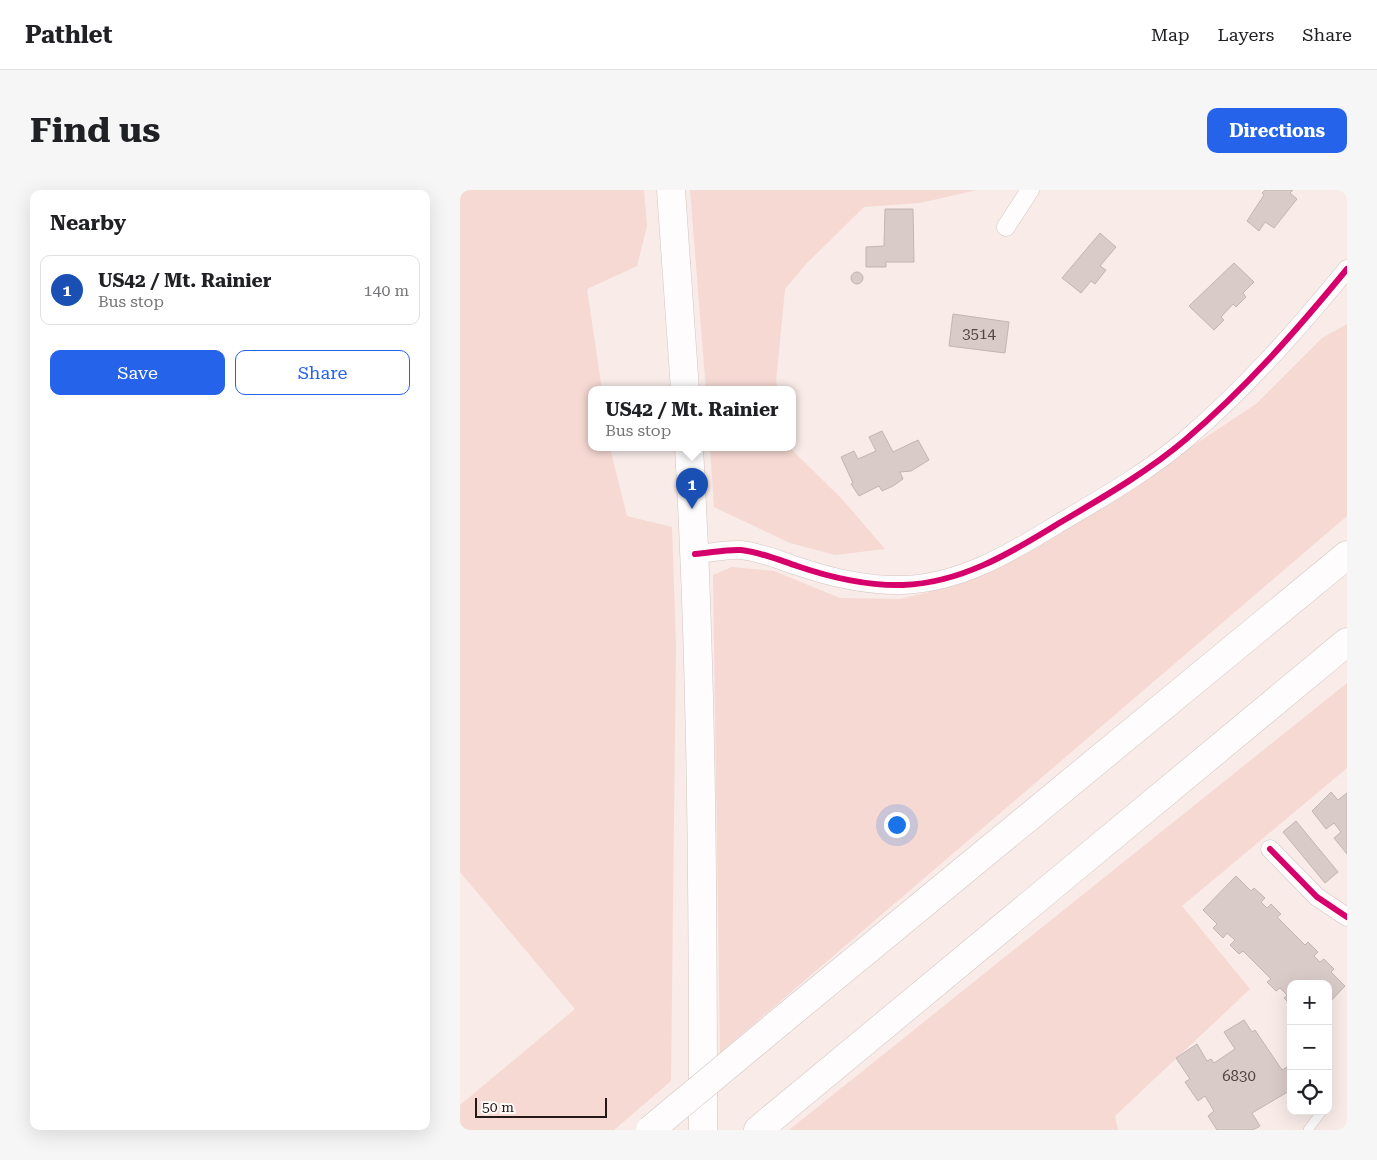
<!DOCTYPE html>
<meta charset="utf-8">
<style>
body{margin:0;font-family:"Roboto Serif",serif;background:#f6f6f6;color:#202124}
.controls{position:absolute;right:15px;bottom:15px;display:grid;overflow:hidden;border-radius:10px;box-shadow:0 5px 20px #0002}
.controls button{width:45px;height:45px;display:grid;place-items:center;padding:0;border:0;border-bottom:1px solid #e0e0e0;background:#fff;color:#202124;font:25px sans-serif}
.scale{position:absolute;left:15px;bottom:12px;width:132px;box-sizing:border-box;padding-left:5px;border:2px solid #251a18;border-top:0;font-size:14px;line-height:18px;white-space:nowrap;color:#251a18;-webkit-text-stroke:4px #fff9f7;paint-order:stroke}
.you{position:absolute;left:436px;top:634px;width:18px;height:18px;margin:-12px;border:4px solid #fff;border-radius:50%;background:#1a73e8;box-shadow:0 0 0 8px #1a73e833}
.badge{display:grid;place-items:center;width:32px;height:32px;border-radius:50%;background:#2563eb;color:#fff;font-size:16px;font-weight:700}
.pin{position:absolute;translate:-50% -41px;filter:drop-shadow(0 1px 2px #0008)}
.pin::after{content:'';position:absolute;top:26px;width:18px;height:15px;background:inherit;clip-path:polygon(0 0,100% 0,50% 100%)}
.popup{position:absolute;left:128px;top:196px;width:208px;height:65px;box-sizing:border-box;display:grid;place-content:center;border-radius:10px;background:#fff;filter:drop-shadow(0 1px 4px #0005);font-size:16px;white-space:nowrap;color:#757577}
.popup b{font-size:19px;color:#202124}
.popup::after{content:'';position:absolute;left:50%;top:100%;margin-left:-10px;border:10px solid transparent;border-top-color:#fff}
.list{margin:0;padding:0;list-style:none}
h2{display:flex;justify-content:space-between;align-items:center;height:65px;margin:0;padding:0 20px;font-size:21px}
h2 small{font-size:16px;font-weight:400;color:#757577}
.list li{display:grid;grid-template-columns:32px 1fr auto;gap:15px;align-items:center;box-sizing:border-box;height:70px;margin:0 10px 10px;padding:0 10px;border:1px solid #e0e0e0;border-radius:10px}
.list b{display:block;font-size:19px;white-space:nowrap}
.list p{margin:0;font-size:16px;white-space:nowrap;color:#757577}
.list em{font-size:16px;font-style:normal;color:#757577}
.actions{display:flex;gap:10px;padding:15px 20px}
.actions a{flex:1;padding:11px 0;border:1px solid #2563eb;border-radius:10px;text-align:center;font-size:18px;color:#2563eb}
.actions .main{background:#2563eb;color:#fff}
.icon{flex:none;width:28px;height:28px;fill:none;stroke:currentColor;stroke-width:2;stroke-linecap:round;stroke-linejoin:round}
.map{position:relative;flex:none;width:887px;height:940px;overflow:hidden;border-radius:10px}
header{display:flex;align-items:center;gap:30px;box-sizing:border-box;height:70px;padding:0 25px;background:#fff;border-bottom:1px solid #e0e0e0}
header strong{font-size:24px}
nav{display:flex;gap:28px;margin-inline-start:auto;font-size:18px}
.intro{display:flex;align-items:center;justify-content:space-between;box-sizing:border-box;height:120px;padding:0 30px}
h1{margin:0;font-size:35px}
.button{padding:12px 22px;border-radius:10px;background:#2563eb;color:#fff;font-size:18px;font-weight:700}
main{display:flex;gap:30px;padding:0 30px}
aside{flex:1;background:#fff;border-radius:10px;box-shadow:0 5px 20px #0002}
.map>svg:first-child{display:block}
.green{fill:#f6d9d3}
.building{fill:#d9cbc7;stroke:#c0b6b3}
.lines{fill:none;stroke-linecap:round;stroke-linejoin:round}
.service-casing{stroke:#d2c6c3;stroke-width:10}
.minor-casing{stroke:#d2c6c3;stroke-width:19}
.primary-casing{stroke:#d2c6c3;stroke-width:29}
.motorway-casing{stroke:#d2c6c3;stroke-width:29}
.service{stroke:#fefcfc;stroke-width:9}
.minor{stroke:#fefcfc;stroke-width:18}
.primary{stroke:#fefcfc;stroke-width:28}
.motorway{stroke:#fefcfc;stroke-width:28}
.motorway-bridge-casing{stroke:#d2c6c3;stroke-width:29;stroke-linecap:butt}
.motorway-bridge{stroke:#fefcfc;stroke-width:28}
.cycleway-casing{stroke:#fff9f7;stroke-width:9}
.cycleway{stroke:#d6006c;stroke-width:6}
.labels{text-anchor:middle;stroke-width:5;stroke-linejoin:round;paint-order:stroke}
.number-label{font-size:15px;fill:#524644}
</style>
<header>
<strong>Pathlet</strong>
<nav><a>Map</a><a>Layers</a><a>Share</a></nav>
</header>
<div class="intro"><h1>Find us</h1><a class="button">Directions</a></div>
<main>
<aside>
<h2>Nearby<small></small></h2>
<ul class="list">
<li><span class="badge" style="background:#1a4fb4">1</span><div><b>US42 / Mt. Rainier</b><p>Bus stop</p></div><em>140 m</em></li>
</ul>
<div class="actions"><a class="main">Save</a><a>Share</a></div>
</aside>
<div class="map">
<svg width="887" height="940" viewBox="0 0 887 940">
<rect width="100%" height="100%" fill="#f8ebe8"/>
<g class="green">
<polygon points="0,0 184,0 187,36 177,76 127,99 142,200 132,200 132,258 150,258 167,326 212,337 216,456 211,891 154,940 0,940 0,915 115,819 0,682"/>
<polygon points="230,0 517,0 460,13 404,17 347,73 325,99 316,192 318,200 246,200"/>
<polygon points="887,134 887,326 260,863 253,385 272,377 314,381 380,408 440,409 490,397 607,339 796,214 862,148"/>
<polygon points="250,258 330,258 382,309 425,359 375,365 330,353 254,317"/>
<polygon points="887,493 887,578 722,716 790,799 655,926 658,940 329,940"/>
</g>
<g class="building">
<polygon points="805,0 833,0 830,3 837,9 814,38 805,32 799,41 787,31 804,5 802,3"/>
<polygon points="425,19 453,19 454,72 426,72 426,77 406,77 406,57 424,56"/>
<polygon points="640,43 656,57 640,76 646,80 635,94 631,91 621,103 602,88"/>
<polygon points="774,73 794,92 783,103 786,107 776,117 773,114 761,127 764,130 754,140 729,116"/>
<circle cx="397" cy="88" r="6"/>
<polygon points="493,124 549,132 545,163 489,156"/>
<polygon points="422,241 433,262 458,250 469,270 451,281 440,282 443,289 433,296 422,301 419,296 399,306 391,294 393,293 381,267 394,261 398,269 416,261 409,247"/>
<polygon points="871,602 878,610 887,603 887,664 874,648 881,642 874,633 866,639 852,621"/>
<polygon points="836,631 878,682 865,693 823,642"/>
<polygon points="776,686 791,701 794,698 805,708 801,712 807,718 811,714 821,724 817,727 845,755 848,752 858,762 854,766 860,772 864,769 874,779 871,782 885,796 868,814 868,794 831,794 831,815 824,808 827,805 820,798 816,801 807,792 811,789 783,761 779,764 770,755 775,750 767,743 763,748 753,738 757,734 743,720"/>
<polygon points="784,830 792,842 795,840 822,880 827,877 831,883 831,900 792,923 800,936 793,940 757,940 748,926 754,921 745,906 738,911 725,892 730,889 716,868 737,854 747,871 751,869 754,873 775,859 764,842"/>
</g>
<g class="lines">
<defs>
<polyline id="service" points="848,940 862,921"/>
<g id="minor">
<polyline points="546,37 570,0"/>
<path d="M235,364C250,363 267,359 281,360C300,362 319,370 337,376C372,388 406,396 443,395C500,393 549,364 596,335C640,309 686,283 725,250C785,199 837,140 887,79"/>
<polyline points="810,659 857,707 887,727"/>
</g>
<g id="primary">
<polyline points="211,0 225,200"/>
<path d="M229,258C242,485 243,713 243,940"/>
</g>
<g id="motorway">
<polyline points="321,831 887,365"/>
<polyline points="298,940 887,452"/>
</g>
</defs>
<use href="#service" class="service-casing"/>
<use href="#minor" class="minor-casing"/>
<use href="#primary" class="primary-casing"/>
<use href="#motorway" class="motorway-casing"/>
<use href="#service" class="service"/>
<use href="#minor" class="minor"/>
<use href="#primary" class="primary"/>
<use href="#motorway" class="motorway"/>
<defs>
<polyline id="motorway-bridge" points="190,940 321,831"/>
</defs>
<use href="#motorway-bridge" class="motorway-bridge-casing"/>
<use href="#motorway-bridge" class="motorway-bridge"/>
<defs>
<g id="cycleway">
<path d="M235,364C250,363 267,359 281,360C300,362 319,370 337,376C372,388 406,396 443,395C500,393 549,364 596,335C640,309 686,283 725,250C785,199 837,140 887,79"/>
<polyline points="810,659 857,707 887,727"/>
</g>
</defs>
<use href="#cycleway" class="cycleway-casing"/>
<use href="#cycleway" class="cycleway"/>
</g>
<g class="labels">
<g class="number-label">
<text x="519" y="149">3514</text>
<text x="779" y="891">6830</text>
</g>
</g>
</svg>
<div class="controls">
<button>+</button>
<button>−</button>
<button><svg class="icon" aria-label="locate" viewBox="0 0 24 24"><circle cx="12" cy="12" r="6"/><path d="M12 2v4M12 18v4M2 12h4M18 12h4"/></svg></button>
</div>
<div class="scale">50 m</div>
<div class="you"></div>
<div class="pin badge" style="left:232px;top:319px;background:#1a4fb4">1</div>
<div class="popup"><b>US42 / Mt. Rainier</b>Bus stop</div>
</div>
</main>
